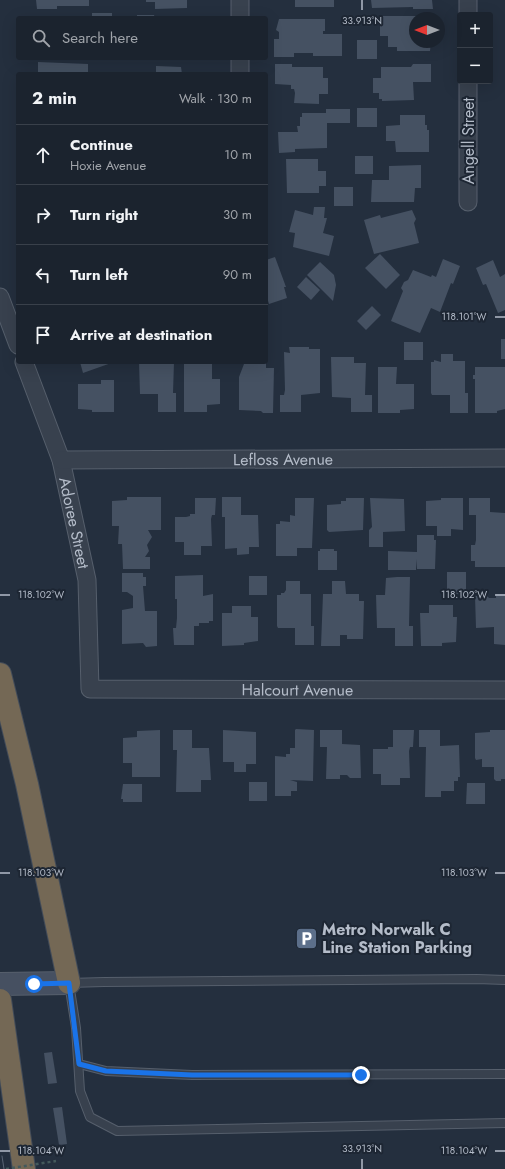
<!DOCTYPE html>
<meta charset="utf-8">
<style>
body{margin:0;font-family:Jost,sans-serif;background:#242b36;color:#f1f3f6}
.controls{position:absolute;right:12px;top:12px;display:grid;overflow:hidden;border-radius:4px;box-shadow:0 4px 16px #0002}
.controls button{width:36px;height:36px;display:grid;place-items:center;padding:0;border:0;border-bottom:1px solid #39404a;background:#1b232e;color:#f1f3f6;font:20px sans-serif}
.compass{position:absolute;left:409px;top:12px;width:36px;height:36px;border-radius:50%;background:#1b232e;box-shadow:0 4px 16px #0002;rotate:270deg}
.stop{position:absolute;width:12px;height:12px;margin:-9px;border:3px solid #1a73e8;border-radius:50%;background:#fff}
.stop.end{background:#1a73e8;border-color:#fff;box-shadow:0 1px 4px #0008}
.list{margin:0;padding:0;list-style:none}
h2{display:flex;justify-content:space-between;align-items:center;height:52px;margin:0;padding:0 16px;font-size:17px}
h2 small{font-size:13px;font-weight:400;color:#a0a4aa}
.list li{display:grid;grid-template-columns:26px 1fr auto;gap:12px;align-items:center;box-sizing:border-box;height:60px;padding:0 16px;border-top:1px solid #39404a}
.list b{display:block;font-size:15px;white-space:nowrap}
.list p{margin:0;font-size:13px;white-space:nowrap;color:#a0a4aa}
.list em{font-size:13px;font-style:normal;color:#a0a4aa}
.icon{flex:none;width:22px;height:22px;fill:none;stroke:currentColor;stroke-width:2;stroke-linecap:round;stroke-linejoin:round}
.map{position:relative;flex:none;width:505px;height:1169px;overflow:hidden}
.search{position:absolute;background:#1b232e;box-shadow:0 4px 16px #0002;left:16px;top:16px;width:252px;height:44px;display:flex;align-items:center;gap:10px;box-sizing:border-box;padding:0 14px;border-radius:4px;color:#a0a4aa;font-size:15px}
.panel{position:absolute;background:#1b232e;box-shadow:0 4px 16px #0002;left:16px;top:72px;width:252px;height:292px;border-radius:4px}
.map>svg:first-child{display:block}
.building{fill:#455162}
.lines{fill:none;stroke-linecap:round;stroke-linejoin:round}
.lane-casing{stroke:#565f6c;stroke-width:10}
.street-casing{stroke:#565f6c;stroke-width:19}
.secondary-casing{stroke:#565f6c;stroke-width:24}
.highway-casing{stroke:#434c59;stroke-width:24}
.lane{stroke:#38414e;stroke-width:8}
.street{stroke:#38414e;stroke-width:17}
.secondary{stroke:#465061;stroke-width:22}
.highway{stroke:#746855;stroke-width:22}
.tram{stroke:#5a6575;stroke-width:1}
.path-bridge{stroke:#44595c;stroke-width:2.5;stroke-dasharray:3 3;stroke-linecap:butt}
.route{stroke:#1a73e8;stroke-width:5}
.ticks{fill:none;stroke:#b4bcc9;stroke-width:1.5}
.labels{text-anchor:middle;stroke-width:4;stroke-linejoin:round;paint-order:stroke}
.street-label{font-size:16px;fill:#b4bcc9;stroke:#1d2633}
.poi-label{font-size:16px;font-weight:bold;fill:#b4bcc9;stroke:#1d2633;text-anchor:start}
.ticks-label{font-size:10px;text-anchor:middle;fill:#b4bcc9;stroke:#1d2633;stroke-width:4;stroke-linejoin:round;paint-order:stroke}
</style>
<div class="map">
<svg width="505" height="1169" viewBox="0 0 505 1169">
<rect width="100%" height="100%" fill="#242f3e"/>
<g class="building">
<polygon points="36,0 89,0 89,6 57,6 57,9 37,9"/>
<polygon points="146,0 187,0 187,8 155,9 155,2 146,2"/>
<rect x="295" y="0" width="39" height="7"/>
<polygon points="371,0 432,0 433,9 413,9 413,7 372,8"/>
<rect x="92" y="13" width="20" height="5"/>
<polygon points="137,15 154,15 155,18 137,18"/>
<polygon points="380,16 432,16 432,18 415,18 415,42 431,42 430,51 397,51 397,47 388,47 388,36 380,36"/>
<polygon points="279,19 325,19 325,31 323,31 323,34 342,34 342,56 313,56 313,53 294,53 294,57 274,57 274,39 279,39 279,32 276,30"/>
<rect x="357" y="40" width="20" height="19"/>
<polygon points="38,62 88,64 88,74 38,74"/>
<polygon points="275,64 292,64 292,67 323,67 323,78 328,78 328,94 319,94 319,104 294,103 295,93 294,89 291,89 291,85 275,84"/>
<polygon points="413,64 431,64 431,82 413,82 414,100 382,101 382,99 379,99 379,93 373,93 373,78 381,78 381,67 411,67"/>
<polygon points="156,66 181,67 182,74 145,74 145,72 156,72"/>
<rect x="357" y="108" width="20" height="19"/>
<polygon points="326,109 350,109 350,123 327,123 327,148 295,149 295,152 279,153 278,132 298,132 297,126 300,126 300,117 302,117 302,113 326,113"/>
<polygon points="400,115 425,115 425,125 427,125 427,130 429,130 429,152 396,152 395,141 386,141 386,126 400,125"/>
<rect x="355" y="156" width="18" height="18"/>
<polygon points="286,159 318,159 318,171 326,171 326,186 319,186 319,193 287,193"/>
<polygon points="421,165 421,188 415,188 414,202 371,202 372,180 389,180 389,166"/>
<rect x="334" y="187" width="19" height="19"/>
<polygon points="314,207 325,207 324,218 327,218 323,233 334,236 329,256 293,247 295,233 289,232 295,210 313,215"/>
<polygon points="412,210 416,219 414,223 419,243 374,254 364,220 380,215 381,218"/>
<polygon points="380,254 400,275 386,289 365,268"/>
<polygon points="275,257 286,287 284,287 287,298 269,304 266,294 266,260"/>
<polygon points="443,259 460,266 453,284 451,283 440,312 431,308 420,333 391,321 403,291 401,288 404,282 408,280 413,270 431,277 432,275 436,277"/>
<polygon points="493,260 500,277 505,274 505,310 498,313 486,284 483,285 476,268"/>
<polygon points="320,262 334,275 336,285 333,301 307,275"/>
<polygon points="306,277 320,290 311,300 297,287"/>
<polygon points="372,306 381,315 366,330 357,321"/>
<rect x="501" y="339" width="4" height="20"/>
<rect x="404" y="342" width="19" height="18"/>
<polygon points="289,347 309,347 309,349 320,349 320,393 301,395 301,412 280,412 280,395 284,395 285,390 284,352 290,353"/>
<polygon points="441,354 453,354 453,361 465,361 465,393 468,393 468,413 450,413 450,395 432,395 431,393 431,362 434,362 434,360 441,362"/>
<polygon points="331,357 354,357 354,363 366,363 365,395 372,395 372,412 351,412 351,398 332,397"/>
<polygon points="80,362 114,362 83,373"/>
<polygon points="139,362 174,362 173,393 176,393 176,412 158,412 158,394 140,394"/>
<polygon points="184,362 212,362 212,379 220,379 220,404 207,405 207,412 184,412"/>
<polygon points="249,363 266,363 266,368 274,368 273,413 263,413 261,411 239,410 239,377 244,364"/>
<polygon points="378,367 397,367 396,384 414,384 414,409 400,410 400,413 378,413"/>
<polygon points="475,367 505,367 505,409 497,411 497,413 475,413 475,379 473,379 473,375 475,375"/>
<polygon points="101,380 114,380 114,412 92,412 92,410 78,409 78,384 101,384"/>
<polygon points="127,497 161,497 161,530 148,530 152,537 147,545 149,551 145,557 150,557 150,569 123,569 122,544 118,544 119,526 112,526 112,501 127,500"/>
<polygon points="222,497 241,497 241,515 258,515 259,547 249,547 249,554 237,555 237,548 225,549 225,517 222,517"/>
<polygon points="195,498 216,498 215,515 212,515 211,519 212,546 201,546 201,555 184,555 184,542 175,542 175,517 186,517 190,516 190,514 195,514"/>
<polygon points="295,498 314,498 312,548 297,548 297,556 276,556 276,524 280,524 280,521 290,522 290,515 295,516"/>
<polygon points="346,498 364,498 363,530 329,532 327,530 327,505 341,504 341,501 346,501"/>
<polygon points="370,498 404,499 405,531 383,532 383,547 369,547 369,530 372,527"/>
<polygon points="441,498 463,498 463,530 451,529 451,536 437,536 437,526 426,526 426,501 441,500"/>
<polygon points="469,498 490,498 490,512 505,513 505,567 475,567 475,561 471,561 471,545 475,545 476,540 476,515 469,515"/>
<polygon points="417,535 434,535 434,540 436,540 435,569 417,569 416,559 416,570 388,570 388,551 417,552"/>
<polygon points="320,549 334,549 334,551 337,551 337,570 318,570 318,551 320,551"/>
<polygon points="447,572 466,572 466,591 464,591 464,594 449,594 449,591 447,591"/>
<polygon points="122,573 143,573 143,577 146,577 146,586 143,586 145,611 157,611 157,646 146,647 143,643 122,644 122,610 133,608 133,596 127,592 122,592"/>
<polygon points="203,575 203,596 213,594 213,621 209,621 209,623 199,623 199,626 194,626 194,645 174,645 173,628 176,628 177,618 177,599 175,599 175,576"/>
<rect x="249" y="576" width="18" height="19"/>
<polygon points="397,577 410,577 409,626 413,626 413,646 395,646 395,628 377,628 376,595 385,595 386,578"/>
<polygon points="286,581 300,581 300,594 311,594 311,626 314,626 314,645 295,645 295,628 278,628 277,626 277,595 281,595 281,593 284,593 286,590"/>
<polygon points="332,581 345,581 346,594 359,594 359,601 364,601 363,639 347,639 347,635 340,635 340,646 321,646 323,594 332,594"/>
<polygon points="496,594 505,594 505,645 494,644 494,627 476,628 475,596 487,596 489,598 496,598"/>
<polygon points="429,605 453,605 453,617 457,617 456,642 442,643 442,646 421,646 420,613 429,613"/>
<polygon points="232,606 251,606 251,617 258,617 258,641 244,643 244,645 222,646 222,613 232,613"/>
<polygon points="296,729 314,730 313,781 290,780 297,782 297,791 291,791 291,796 275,796 275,756 286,757 286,754 290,754 290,748 295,748 295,730"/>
<polygon points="160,730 160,777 132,777 132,763 123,763 123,738 137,737 137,731"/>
<polygon points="173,730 192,730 192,748 209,748 211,780 201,780 201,792 176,792 177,750 173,750"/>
<polygon points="223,730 256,732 256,764 246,764 246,772 234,772 234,762 223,762"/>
<polygon points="320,730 342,730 342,744 360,745 361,778 350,778 347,775 340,775 340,779 326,779 327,747 320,747"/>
<polygon points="393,730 414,730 413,747 410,747 409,751 410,778 400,778 400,785 381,785 381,774 373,774 373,749 388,749 388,747 393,747"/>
<polygon points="419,730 440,730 440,746 459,745 460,777 458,777 458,781 454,781 454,791 441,791 441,797 425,797 426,747 419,747"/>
<polygon points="490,730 505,730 505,779 501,779 501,781 496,781 494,779 494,767 482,767 482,759 476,760 475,758 475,733 490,732"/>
<rect x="249" y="782" width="18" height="19"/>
<polygon points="467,783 485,783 485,804 466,804"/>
<polygon points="123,784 142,784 142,802 123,802 123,799 121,799"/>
<polygon points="52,1052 57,1083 48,1084 44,1053"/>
<polygon points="62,1107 67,1144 59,1145 53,1108"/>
</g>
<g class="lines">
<defs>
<g id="lane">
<polyline points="505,980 477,979 104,982 69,983 76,1028 80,1091 90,1117 117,1131 505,1123"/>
<polyline points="79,1064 106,1071 192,1075 505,1074"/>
</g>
<g id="street">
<polyline points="468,0 468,15"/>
<polyline points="240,18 240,0"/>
<polyline points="240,74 240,58"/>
<polyline points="468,81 468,202"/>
<polyline points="0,297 18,345"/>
<path id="s1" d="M24,362L61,460L87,580L90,689L505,690"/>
<path id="s2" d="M61,460L505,458"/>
</g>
<polyline id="secondary" points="0,984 69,983"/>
<g id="highway">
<polyline points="0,674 27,784 69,983"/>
<polyline points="0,1000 24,1169"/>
</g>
</defs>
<use href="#lane" class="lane-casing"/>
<use href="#street" class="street-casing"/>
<use href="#secondary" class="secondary-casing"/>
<use href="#highway" class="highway-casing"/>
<use href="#lane" class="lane"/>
<use href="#street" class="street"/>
<use href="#secondary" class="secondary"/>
<use href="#highway" class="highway"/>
<polyline class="tram" points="2,1156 4,1169"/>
<polyline class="path-bridge" points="6,1169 56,1161"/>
</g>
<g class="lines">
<polyline class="route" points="34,984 69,983 79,1064 106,1071 192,1075 361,1075"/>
</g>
<path class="ticks" d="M362,0V10M495,317H505M0,595H10M495,595H505M0,873H10M495,873H505M0,1151H10M495,1151H505M362,1159V1169"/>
<defs>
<symbol id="parking-square" viewBox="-11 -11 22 22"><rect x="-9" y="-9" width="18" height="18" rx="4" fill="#5c6f8a" stroke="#1d2633"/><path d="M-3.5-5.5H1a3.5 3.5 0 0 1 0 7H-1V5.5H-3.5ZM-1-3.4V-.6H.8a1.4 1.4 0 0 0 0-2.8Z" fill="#fff"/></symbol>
</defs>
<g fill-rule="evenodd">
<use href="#parking-square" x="294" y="926" width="25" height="25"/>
</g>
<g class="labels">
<g class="street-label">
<text transform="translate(468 141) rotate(-90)" y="6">Angell Street</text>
<text dy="6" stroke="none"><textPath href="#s2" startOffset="222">Lefloss Avenue</textPath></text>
<text dy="6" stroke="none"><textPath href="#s1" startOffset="169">Adoree Street</textPath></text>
<text dy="6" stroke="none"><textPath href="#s1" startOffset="544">Halcourt Avenue</textPath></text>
</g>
<g class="poi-label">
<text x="322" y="935">Metro Norwalk C<tspan x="322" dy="18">Line Station Parking</tspan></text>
</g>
</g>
<g class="ticks-label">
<text x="362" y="24">33.913°N</text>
<text x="464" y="320">118.101°W</text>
<text x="41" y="598">118.102°W</text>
<text x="464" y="598">118.102°W</text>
<text x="464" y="876">118.103°W</text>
<text x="41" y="876">118.103°W</text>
<text x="362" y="1152">33.913°N</text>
<text x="464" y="1154">118.104°W</text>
<text x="41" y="1154">118.104°W</text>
</g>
</svg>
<div class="controls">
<button>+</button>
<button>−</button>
</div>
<svg class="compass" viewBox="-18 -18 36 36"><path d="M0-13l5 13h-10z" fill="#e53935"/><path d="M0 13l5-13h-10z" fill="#a0a4aa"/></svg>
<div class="stop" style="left:34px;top:984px"></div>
<div class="stop end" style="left:361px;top:1075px"></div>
<div class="search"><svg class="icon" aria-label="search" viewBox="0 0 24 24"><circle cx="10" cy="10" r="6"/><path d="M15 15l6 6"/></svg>Search here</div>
<section class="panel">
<h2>2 min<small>Walk · 130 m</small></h2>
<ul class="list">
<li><svg class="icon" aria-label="ahead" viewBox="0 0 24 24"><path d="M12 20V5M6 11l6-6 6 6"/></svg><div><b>Continue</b><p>Hoxie Avenue</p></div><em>10 m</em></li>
<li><svg class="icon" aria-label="right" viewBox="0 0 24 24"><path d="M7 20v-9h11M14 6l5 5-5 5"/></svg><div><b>Turn right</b></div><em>30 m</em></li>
<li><svg class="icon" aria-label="left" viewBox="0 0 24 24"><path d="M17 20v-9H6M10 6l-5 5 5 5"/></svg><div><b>Turn left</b></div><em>90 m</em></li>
<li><svg class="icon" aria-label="arrive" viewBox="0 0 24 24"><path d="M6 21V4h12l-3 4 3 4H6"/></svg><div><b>Arrive at destination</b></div></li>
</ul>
</section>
</div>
